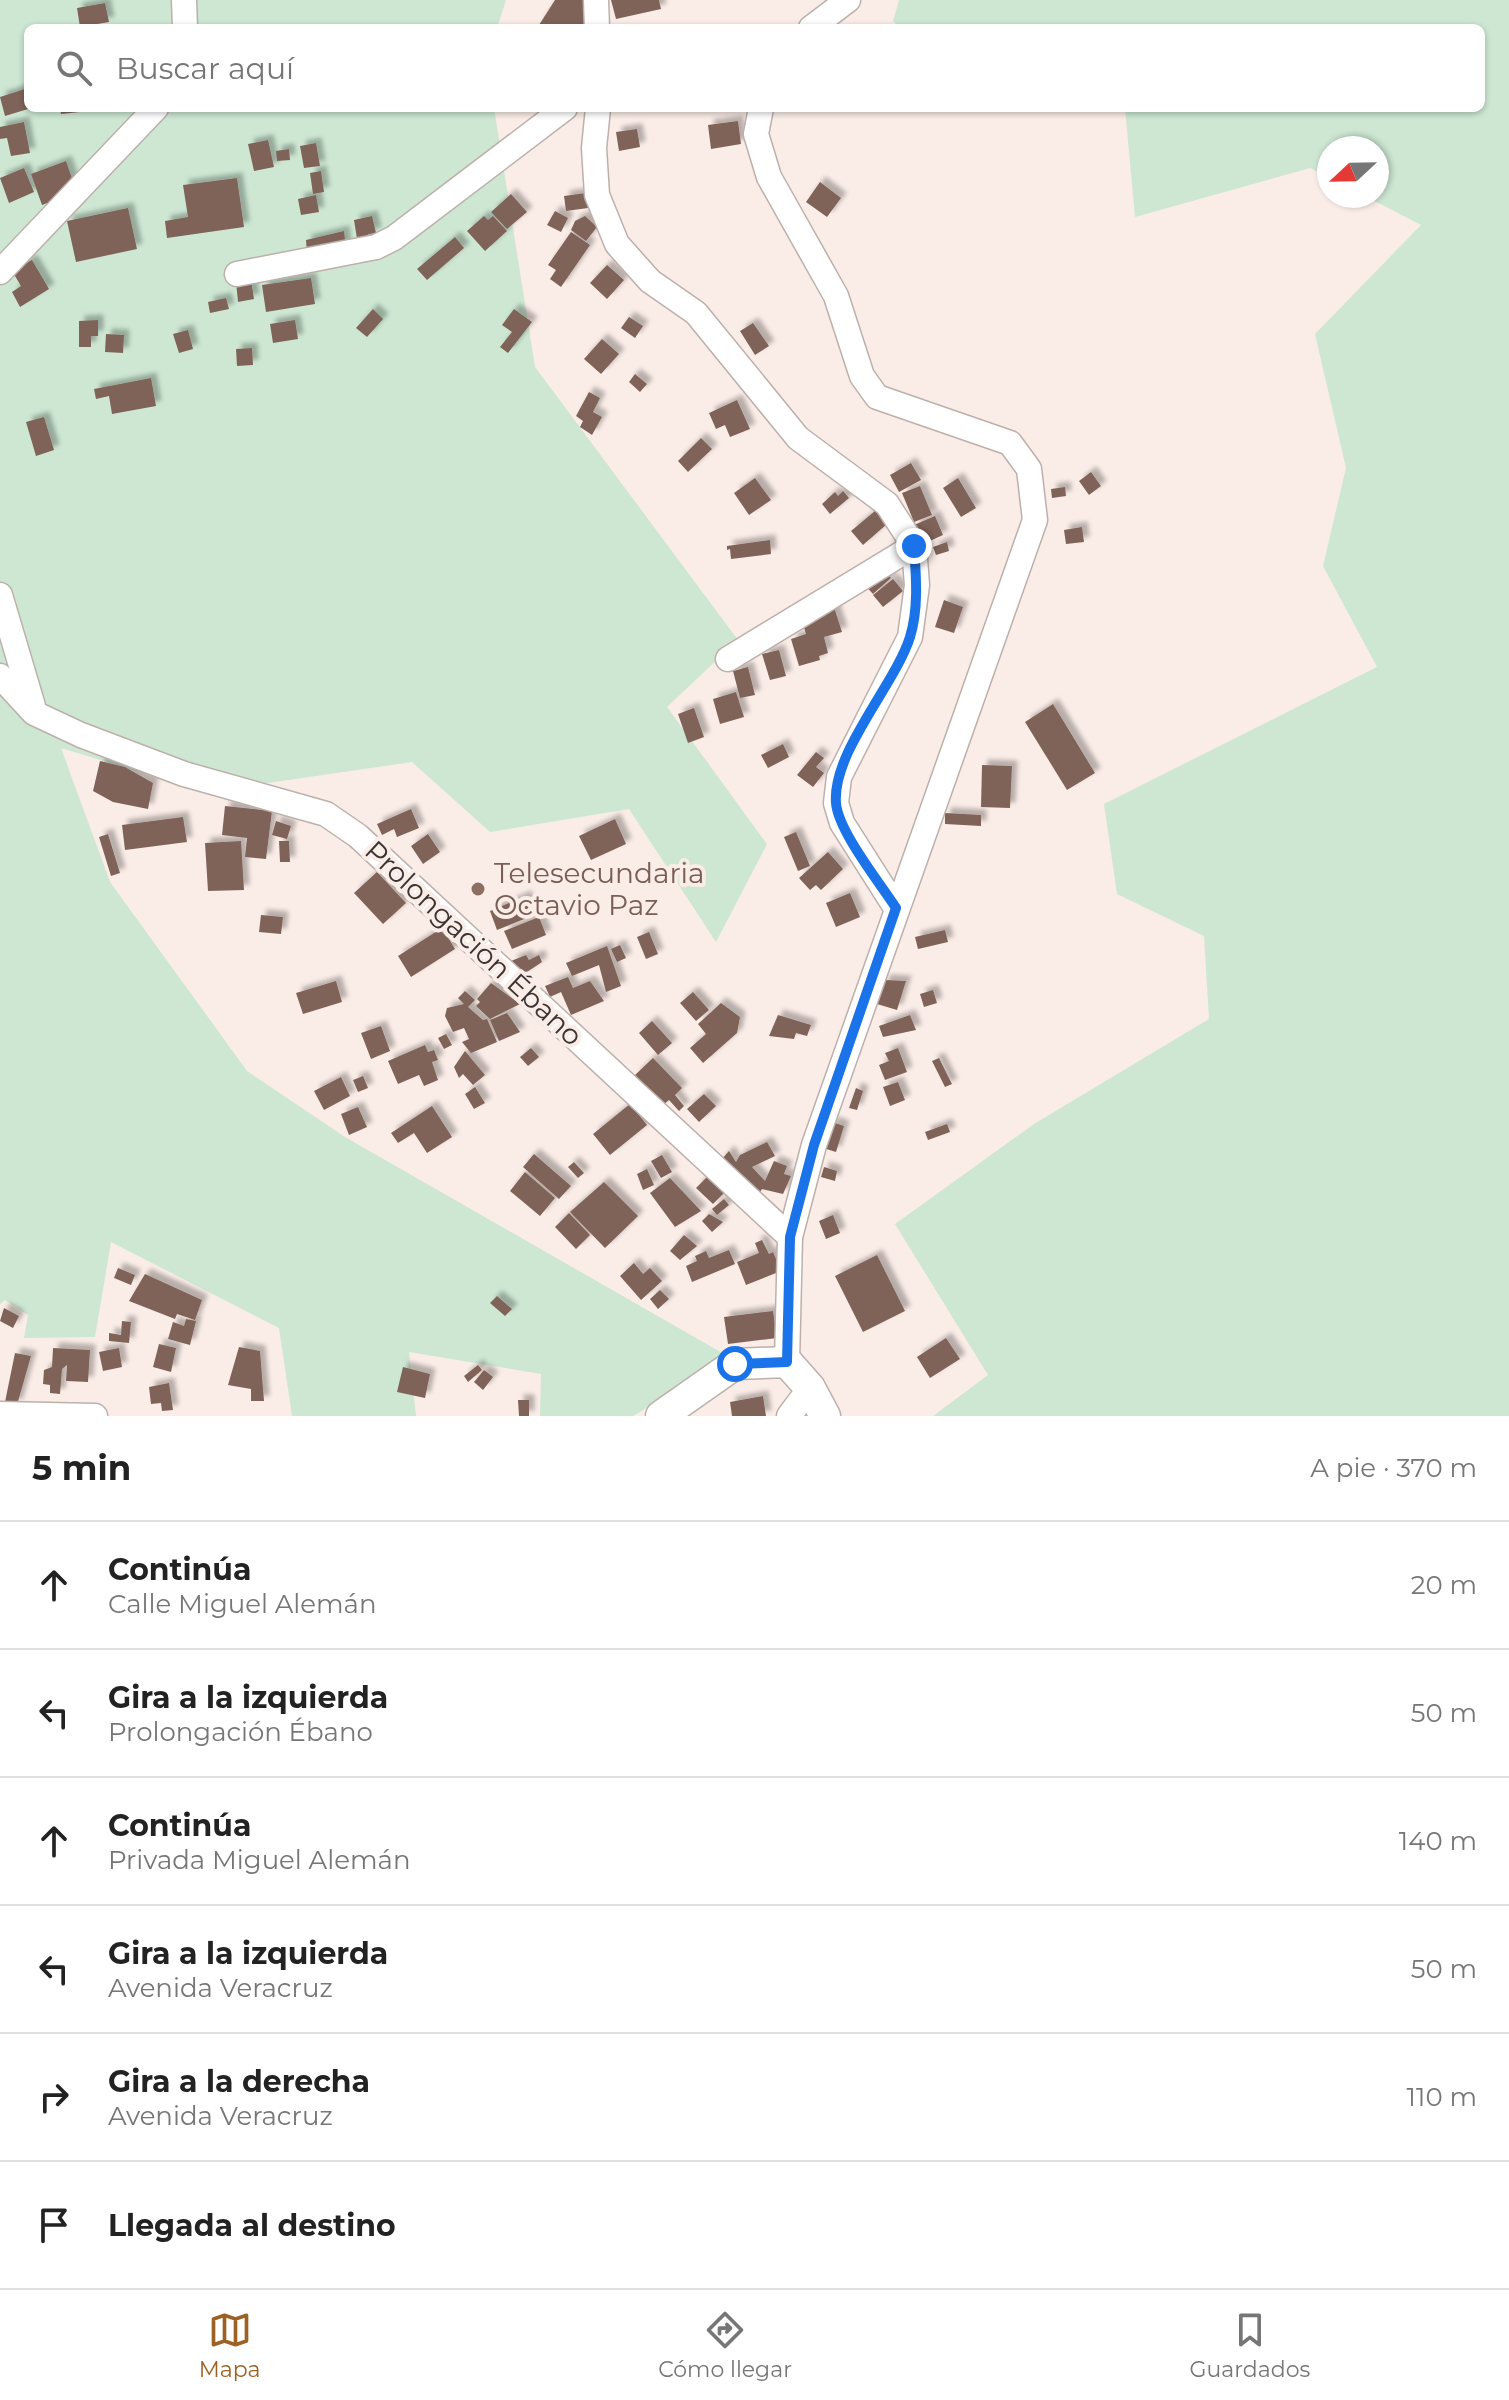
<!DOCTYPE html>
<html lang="es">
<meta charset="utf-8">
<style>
body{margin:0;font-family:Montserrat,sans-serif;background:#f6f6f6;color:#222}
.compass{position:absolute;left:1317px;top:136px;width:72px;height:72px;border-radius:50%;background:#fff;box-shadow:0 2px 6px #0004;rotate:248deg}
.stop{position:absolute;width:24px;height:24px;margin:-18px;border:6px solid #1a73e8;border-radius:50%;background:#fff}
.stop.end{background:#1a73e8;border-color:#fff;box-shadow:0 2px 8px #0008}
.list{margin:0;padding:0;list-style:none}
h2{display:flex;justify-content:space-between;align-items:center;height:104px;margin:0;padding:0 32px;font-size:34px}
h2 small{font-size:26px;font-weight:400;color:#767676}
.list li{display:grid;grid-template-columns:52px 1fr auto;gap:24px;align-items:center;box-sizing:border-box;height:128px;padding:0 32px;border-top:2px solid #e0e0e0}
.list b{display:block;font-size:30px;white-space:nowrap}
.list p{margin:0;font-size:26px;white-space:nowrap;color:#767676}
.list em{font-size:26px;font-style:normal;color:#767676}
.icon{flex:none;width:44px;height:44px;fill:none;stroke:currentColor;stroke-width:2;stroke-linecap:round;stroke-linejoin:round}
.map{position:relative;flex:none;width:1509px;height:1416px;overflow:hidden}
.search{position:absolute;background:#fff;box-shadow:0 2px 6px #0004;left:24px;right:24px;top:24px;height:88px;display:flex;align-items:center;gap:20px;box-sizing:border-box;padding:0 28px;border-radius:12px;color:#767676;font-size:30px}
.sheet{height:872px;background:#fff}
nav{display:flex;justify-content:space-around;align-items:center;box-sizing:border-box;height:112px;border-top:2px solid #e0e0e0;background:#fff;font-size:22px;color:#767676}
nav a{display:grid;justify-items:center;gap:4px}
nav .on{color:#9d6123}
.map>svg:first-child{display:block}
.green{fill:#cde7d3}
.building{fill:#7f6358;filter:url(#shadow)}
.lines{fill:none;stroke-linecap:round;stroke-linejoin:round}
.minor-casing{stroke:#bdb0ab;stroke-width:27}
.major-casing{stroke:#bdb0ab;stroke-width:33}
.minor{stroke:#fff;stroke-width:24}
.major{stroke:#fff;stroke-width:30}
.route{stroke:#1a73e8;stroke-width:10}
.education-dot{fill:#8d6e63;stroke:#faece7;stroke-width:3}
.labels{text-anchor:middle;stroke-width:8;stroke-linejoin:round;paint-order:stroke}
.education-label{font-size:28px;fill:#785e54;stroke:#faece7;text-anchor:start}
.street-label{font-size:28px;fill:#393331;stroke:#faece7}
</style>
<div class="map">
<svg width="1509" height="1416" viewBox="0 0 1509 1416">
<defs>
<filter id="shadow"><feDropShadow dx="5.5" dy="-5.5" stdDeviation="2" flood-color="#0004"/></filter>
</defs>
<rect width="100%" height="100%" fill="#faece7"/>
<g class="green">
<polygon points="0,0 506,0 497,28 28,28 28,108 494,108 535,367 738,640 667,707 767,844 716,942 629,809 490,832 412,762 205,792 61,748 110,882 247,1071 345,1137 731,1358 633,1416 540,1416 541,1374 409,1352 416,1416 292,1416 279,1328 111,1242 95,1337 24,1338 28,1315 5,1300 0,1304"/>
<polygon points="899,0 1509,0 1509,1416 933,1416 988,1375 895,1224 1034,1124 1209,1019 1204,936 1117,894 1104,804 1377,667 1323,566 1346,468 1315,334 1421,225 1365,196 1377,196 1377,148 1329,148 1329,178 1310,168 1135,217 1125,108 1481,108 1481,28 899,28 893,21"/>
</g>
<g class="building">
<polygon points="555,0 586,0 588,28 539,25"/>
<polygon points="611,0 659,0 661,9 616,19"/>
<polygon points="105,3 109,22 80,27 77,8"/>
<polygon points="28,88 28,109 5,116 0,97"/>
<polygon points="60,108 98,108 98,110 61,114"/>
<polygon points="738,121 741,144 711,149 708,125"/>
<polygon points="24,122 30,153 11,156 7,138 0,139 0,127"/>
<polygon points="637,129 640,147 619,151 616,132"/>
<polygon points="268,140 274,167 254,171 248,144"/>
<polygon points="316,143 320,166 304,168 300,146"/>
<polygon points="289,149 290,160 277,161 276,151"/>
<polygon points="66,161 75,187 57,193 59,199 42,205 31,174"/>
<polygon points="24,168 34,192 9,203 0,178"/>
<polygon points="321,171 324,192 313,194 310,173"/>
<polygon points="237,178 244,227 167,238 165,221 188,217 183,185"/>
<polygon points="820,182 841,198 827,217 806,202"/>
<polygon points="586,193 588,208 566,211 564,196"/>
<polygon points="511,194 527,212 507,229 491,212"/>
<polygon points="316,195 319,212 301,215 298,199"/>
<polygon points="128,208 137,249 76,262 67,221"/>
<polygon points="555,211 568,218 561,232 547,225"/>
<polygon points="372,216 376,233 368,234 370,243 358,245 354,220"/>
<polygon points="484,216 488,220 493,216 507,231 485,251 467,231"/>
<polygon points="585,216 597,227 586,241 571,230 575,221"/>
<polygon points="344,231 346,248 307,253 306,240"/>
<polygon points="571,232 590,245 561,287 550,279 556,270 548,265"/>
<polygon points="455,237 464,248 427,280 417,269"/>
<polygon points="32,260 49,289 20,307 12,292 21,286 12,271"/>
<polygon points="607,265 624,280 607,299 590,283"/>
<polygon points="311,278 315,304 266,312 262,285"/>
<polygon points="251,280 254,299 238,302 236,282"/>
<polygon points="226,298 229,309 210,313 208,302"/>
<polygon points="373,309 383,319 367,337 356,328"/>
<polygon points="514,309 532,322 508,353 500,347 512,332 502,325"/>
<polygon points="629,317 643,326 635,338 621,328"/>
<polygon points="98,320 98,336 91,336 91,347 79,347 79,321"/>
<polygon points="295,320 298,339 273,343 270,324"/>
<polygon points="753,323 769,346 755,355 740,331"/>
<polygon points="188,330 193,349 179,353 173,334"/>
<polygon points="106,334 124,335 123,353 105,352"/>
<polygon points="602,339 619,354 601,374 584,359"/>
<polygon points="252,348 253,365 237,366 236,349"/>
<polygon points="635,374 647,384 640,392 629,382"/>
<polygon points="151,378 156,406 112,414 109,396 96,399 94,389"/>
<polygon points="589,392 600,398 593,412 602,417 592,435 580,427 583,421 576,416"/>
<polygon points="737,400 750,429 730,437 725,425 716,429 709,413"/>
<polygon points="44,417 54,450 36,456 26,422"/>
<polygon points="701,438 712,449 688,472 678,461"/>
<polygon points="911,463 921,480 899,492 890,475"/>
<polygon points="1091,472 1101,486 1089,495 1079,481"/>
<polygon points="755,478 771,500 749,515 734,493"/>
<polygon points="958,478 976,508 961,517 943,488"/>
<polygon points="920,486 932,515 914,522 902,493"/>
<polygon points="1065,487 1066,496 1052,498 1051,489"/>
<polygon points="843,491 849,498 830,514 822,504 835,492 838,496"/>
<polygon points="875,511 887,524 863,545 851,531"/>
<polygon points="935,516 943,535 923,544 914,525"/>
<polygon points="1082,527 1084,542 1066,544 1064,530"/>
<polygon points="770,540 771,554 731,559 730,549 727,550 727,546"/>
<polygon points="947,542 949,551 936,555 933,547"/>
<polygon points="881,566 891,578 873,594 862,582"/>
<polygon points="893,579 903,591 883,607 873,595"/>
<polygon points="944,600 963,607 954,633 935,627"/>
<polygon points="833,604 842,632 824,637 828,653 819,656 820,660 799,666 791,639 806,634 800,614"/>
<polygon points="779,650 786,676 770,680 762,654"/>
<polygon points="748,667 755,695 740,698 733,671"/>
<polygon points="736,692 744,717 720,724 713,699"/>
<polygon points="1053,704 1095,773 1067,790 1025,722"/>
<polygon points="694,708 704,737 688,743 678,714"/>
<polygon points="783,744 789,757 768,768 761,755"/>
<polygon points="816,752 824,758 816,767 824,773 813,787 797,775"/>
<polygon points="100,761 125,767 153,783 148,809 113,802 93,791"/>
<polygon points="982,765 1012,766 1010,808 981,807"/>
<polygon points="225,806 272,811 266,859 245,857 247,838 222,835"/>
<polygon points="411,809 419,828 397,837 394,829 382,835 377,824"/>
<polygon points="945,813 981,815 981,826 945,824"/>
<polygon points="183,817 187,842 125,850 122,825"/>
<polygon points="615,819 626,844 591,860 579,836"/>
<polygon points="276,821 291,826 287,839 272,835"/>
<polygon points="796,832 810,866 798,871 784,837"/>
<polygon points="108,834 120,873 111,876 99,837"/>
<polygon points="428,834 440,852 423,864 411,846"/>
<polygon points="241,841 244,890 208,891 205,843"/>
<polygon points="279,841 289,841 290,862 280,862"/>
<polygon points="828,852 843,869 821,890 816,885 810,890 799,878"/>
<polygon points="377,872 406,903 383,924 354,893"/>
<polygon points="850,893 860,917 836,927 826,903"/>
<polygon points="526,896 534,915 497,930 490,911"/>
<polygon points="261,915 283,917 281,934 259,932"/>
<polygon points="539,917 546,935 512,949 504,931"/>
<polygon points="442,928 455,949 411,977 398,956"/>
<polygon points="945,930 948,942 918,949 915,937"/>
<polygon points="649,932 658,954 646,959 637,937"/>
<polygon points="620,945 626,958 617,962 611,949"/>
<polygon points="607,946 621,986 606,992 599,965 572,976 566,963"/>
<polygon points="526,955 529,960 539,955 542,962 524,974 511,961"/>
<polygon points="568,977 573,988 590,981 604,1001 571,1015 561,992 550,997 545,986"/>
<polygon points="885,980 906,981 897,1010 877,1004"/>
<polygon points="336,981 342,1002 303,1014 296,993"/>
<polygon points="491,983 520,1004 490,1019 476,1006 480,1002 477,999"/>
<polygon points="933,990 937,1003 924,1007 920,994"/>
<polygon points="465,991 475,1000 468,1007 483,1020 487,1019 497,1042 471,1053 462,1042 469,1039 464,1028 453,1032 445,1016 447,1008 464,1004 458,998"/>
<polygon points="693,992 709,1010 696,1021 680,1003"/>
<polygon points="721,1003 740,1017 737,1033 703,1063 690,1048 706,1034 698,1024"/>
<polygon points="507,1013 520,1032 499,1041 490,1020"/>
<polygon points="778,1015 811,1025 807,1036 796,1033 794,1039 769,1036"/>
<polygon points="910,1015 916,1030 883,1037 879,1026"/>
<polygon points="652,1021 672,1043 658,1055 639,1033"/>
<polygon points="381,1026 390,1051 371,1059 361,1033"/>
<polygon points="446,1034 452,1045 444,1049 438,1038"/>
<polygon points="425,1045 428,1052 434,1050 438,1060 432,1062 438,1080 424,1086 419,1075 398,1084 388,1061"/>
<polygon points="531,1048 539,1057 528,1066 520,1057"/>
<polygon points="898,1048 907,1072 885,1080 879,1065 889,1061 885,1053"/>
<polygon points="465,1051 485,1075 473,1085 463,1074 459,1078 454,1067"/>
<polygon points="653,1058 682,1088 675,1095 684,1106 679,1111 669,1100 662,1106 635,1075"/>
<polygon points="939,1058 952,1084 945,1087 932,1061"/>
<polygon points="363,1076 368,1088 358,1092 353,1080"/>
<polygon points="341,1077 350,1096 324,1110 314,1091"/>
<polygon points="898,1082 905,1100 890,1106 883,1087"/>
<polygon points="475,1087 485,1103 474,1109 465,1094"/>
<polygon points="856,1088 863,1091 857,1110 849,1108"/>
<polygon points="704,1094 716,1106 699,1122 687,1109"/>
<polygon points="630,1104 647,1125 610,1155 593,1134"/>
<polygon points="432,1106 452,1137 427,1153 414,1133 398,1143 391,1133"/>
<polygon points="358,1107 367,1127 349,1135 341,1114"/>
<polygon points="832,1122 844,1126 836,1152 823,1148"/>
<polygon points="947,1124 950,1132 928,1140 925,1132"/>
<polygon points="767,1142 775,1156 752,1167 765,1181 774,1161 787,1166 784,1174 791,1176 783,1194 762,1189 758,1195 720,1161 729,1151 736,1162 740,1155"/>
<polygon points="534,1154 571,1186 559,1199 523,1167"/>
<polygon points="662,1155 672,1172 661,1178 651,1161"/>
<polygon points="574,1162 584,1173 578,1178 568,1167"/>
<polygon points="824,1167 837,1171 835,1181 821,1177"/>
<polygon points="647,1169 654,1185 643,1190 637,1174"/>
<polygon points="525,1172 555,1198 540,1216 510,1191"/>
<polygon points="707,1177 724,1193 713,1204 696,1188"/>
<polygon points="670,1178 701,1211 675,1227 650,1193"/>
<polygon points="604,1182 638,1216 605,1248 570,1212"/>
<polygon points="724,1199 729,1205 717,1215 712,1209"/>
<polygon points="569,1213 590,1235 576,1249 555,1227"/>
<polygon points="709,1214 723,1222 712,1232 702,1221"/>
<polygon points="833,1215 840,1233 826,1239 819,1221"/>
<polygon points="684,1235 697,1246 680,1260 670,1251"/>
<polygon points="762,1240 769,1254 773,1252 781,1271 746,1285 737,1262 759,1253 755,1243"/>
<polygon points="729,1250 735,1264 692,1282 686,1266 697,1261 695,1256 706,1251 709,1258"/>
<polygon points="877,1255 905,1311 863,1332 835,1276"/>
<polygon points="634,1263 643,1274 650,1268 662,1281 641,1300 620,1276"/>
<polygon points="118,1268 135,1275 131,1285 114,1278"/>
<polygon points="145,1274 202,1300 195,1320 177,1314 175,1319 129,1301"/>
<polygon points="660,1290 669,1299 658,1309 650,1299"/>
<polygon points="497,1296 512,1309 505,1316 490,1303"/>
<polygon points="4,1308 19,1316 13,1328 0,1321"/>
<polygon points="773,1311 777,1338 728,1344 724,1317"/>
<polygon points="186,1319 196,1321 190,1345 168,1339 173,1322 184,1326"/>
<polygon points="122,1321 131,1322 129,1343 109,1341 109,1333 121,1335"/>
<polygon points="946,1338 960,1359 930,1378 917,1357"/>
<polygon points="159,1344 176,1348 171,1372 153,1367"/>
<polygon points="239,1347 260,1351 264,1401 251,1401 251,1389 228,1385"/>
<polygon points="53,1348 90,1350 88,1382 66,1381 67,1365 62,1369 60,1394 50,1393 50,1385 43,1384 44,1370 52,1367"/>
<polygon points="119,1348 122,1367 103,1371 99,1352"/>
<polygon points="15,1353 31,1356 17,1405 5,1402"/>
<polygon points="478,1365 482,1370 468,1382 464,1376"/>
<polygon points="403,1367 430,1374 425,1398 397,1392"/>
<polygon points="484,1370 493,1377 483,1390 474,1382"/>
<polygon points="169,1383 173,1410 162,1411 161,1403 151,1404 149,1387"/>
<polygon points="763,1396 766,1416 732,1416 730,1402"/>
<polygon points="518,1400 529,1400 529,1416 519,1416"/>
</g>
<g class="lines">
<defs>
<g id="minor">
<polyline points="184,0 185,28"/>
<polyline points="596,0 597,28"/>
<polyline points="811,28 848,0"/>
<polyline points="598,108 594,148 597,195 617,244 650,281 696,313 798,438 887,504 914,546 917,585 910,637 839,777 836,803 842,823 896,908"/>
<polyline points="761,108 756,134 769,177 836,296 862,376 877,397 1010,443 1029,469 1035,520 814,1145 790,1237 787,1362"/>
<polyline points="0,272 156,108"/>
<polyline points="237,274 376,247 394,238 565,108"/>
<polyline points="0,595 33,706"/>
<polyline points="728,659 914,546"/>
<polyline points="0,676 34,713 81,735 184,774 326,814 358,836 790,1237"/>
<polyline points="0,1414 95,1416"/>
<polyline points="789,1416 810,1388"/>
</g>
<polyline id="major" points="661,1416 735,1364 787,1362 810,1388 825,1416"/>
</defs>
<use href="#minor" class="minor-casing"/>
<use href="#major" class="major-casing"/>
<use href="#minor" class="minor"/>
<use href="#major" class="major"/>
</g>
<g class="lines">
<path class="route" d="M735,1364L787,1362L790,1237L814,1145L896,908C880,883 838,831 836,803C832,752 895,685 910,637C919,608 916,575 914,546"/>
</g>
<circle class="education-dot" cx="478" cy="889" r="8"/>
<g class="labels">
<g class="education-label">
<text x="494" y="883">Telesecundaria<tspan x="494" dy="32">Octavio Paz</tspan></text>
</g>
<g class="street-label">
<text transform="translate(474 943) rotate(43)" y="10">Prolongación Ébano</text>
</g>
</g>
</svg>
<svg class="compass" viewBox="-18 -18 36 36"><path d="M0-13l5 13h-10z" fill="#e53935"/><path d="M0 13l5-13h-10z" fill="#767676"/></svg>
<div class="stop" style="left:735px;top:1364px"></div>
<div class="stop end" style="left:914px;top:546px"></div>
<div class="search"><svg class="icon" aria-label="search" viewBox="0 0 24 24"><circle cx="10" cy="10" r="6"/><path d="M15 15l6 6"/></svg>Buscar aquí</div>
</div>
<section class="sheet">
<h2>5 min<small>A pie · 370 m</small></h2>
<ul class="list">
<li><svg class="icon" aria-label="ahead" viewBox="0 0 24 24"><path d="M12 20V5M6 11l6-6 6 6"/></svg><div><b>Continúa</b><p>Calle Miguel Alemán</p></div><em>20 m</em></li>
<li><svg class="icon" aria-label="left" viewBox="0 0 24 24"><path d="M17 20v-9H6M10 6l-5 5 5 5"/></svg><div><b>Gira a la izquierda</b><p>Prolongación Ébano</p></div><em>50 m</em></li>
<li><svg class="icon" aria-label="ahead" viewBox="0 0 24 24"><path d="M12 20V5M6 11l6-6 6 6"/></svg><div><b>Continúa</b><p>Privada Miguel Alemán</p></div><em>140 m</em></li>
<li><svg class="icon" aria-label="left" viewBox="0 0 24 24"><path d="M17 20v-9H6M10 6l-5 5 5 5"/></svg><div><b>Gira a la izquierda</b><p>Avenida Veracruz</p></div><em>50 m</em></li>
<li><svg class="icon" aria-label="right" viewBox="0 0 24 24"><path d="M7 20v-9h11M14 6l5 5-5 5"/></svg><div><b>Gira a la derecha</b><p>Avenida Veracruz</p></div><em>110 m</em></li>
<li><svg class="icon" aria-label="arrive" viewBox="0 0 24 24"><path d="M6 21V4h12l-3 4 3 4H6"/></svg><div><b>Llegada al destino</b></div></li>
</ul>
</section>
<nav>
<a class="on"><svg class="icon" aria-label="map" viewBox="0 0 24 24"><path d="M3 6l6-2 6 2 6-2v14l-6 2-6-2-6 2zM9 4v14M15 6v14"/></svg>Mapa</a>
<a><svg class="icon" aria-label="directions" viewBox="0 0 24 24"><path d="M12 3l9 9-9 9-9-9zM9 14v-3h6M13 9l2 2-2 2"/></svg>Cómo llegar</a>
<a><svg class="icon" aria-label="saved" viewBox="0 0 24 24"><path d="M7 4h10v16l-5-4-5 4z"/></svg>Guardados</a>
</nav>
